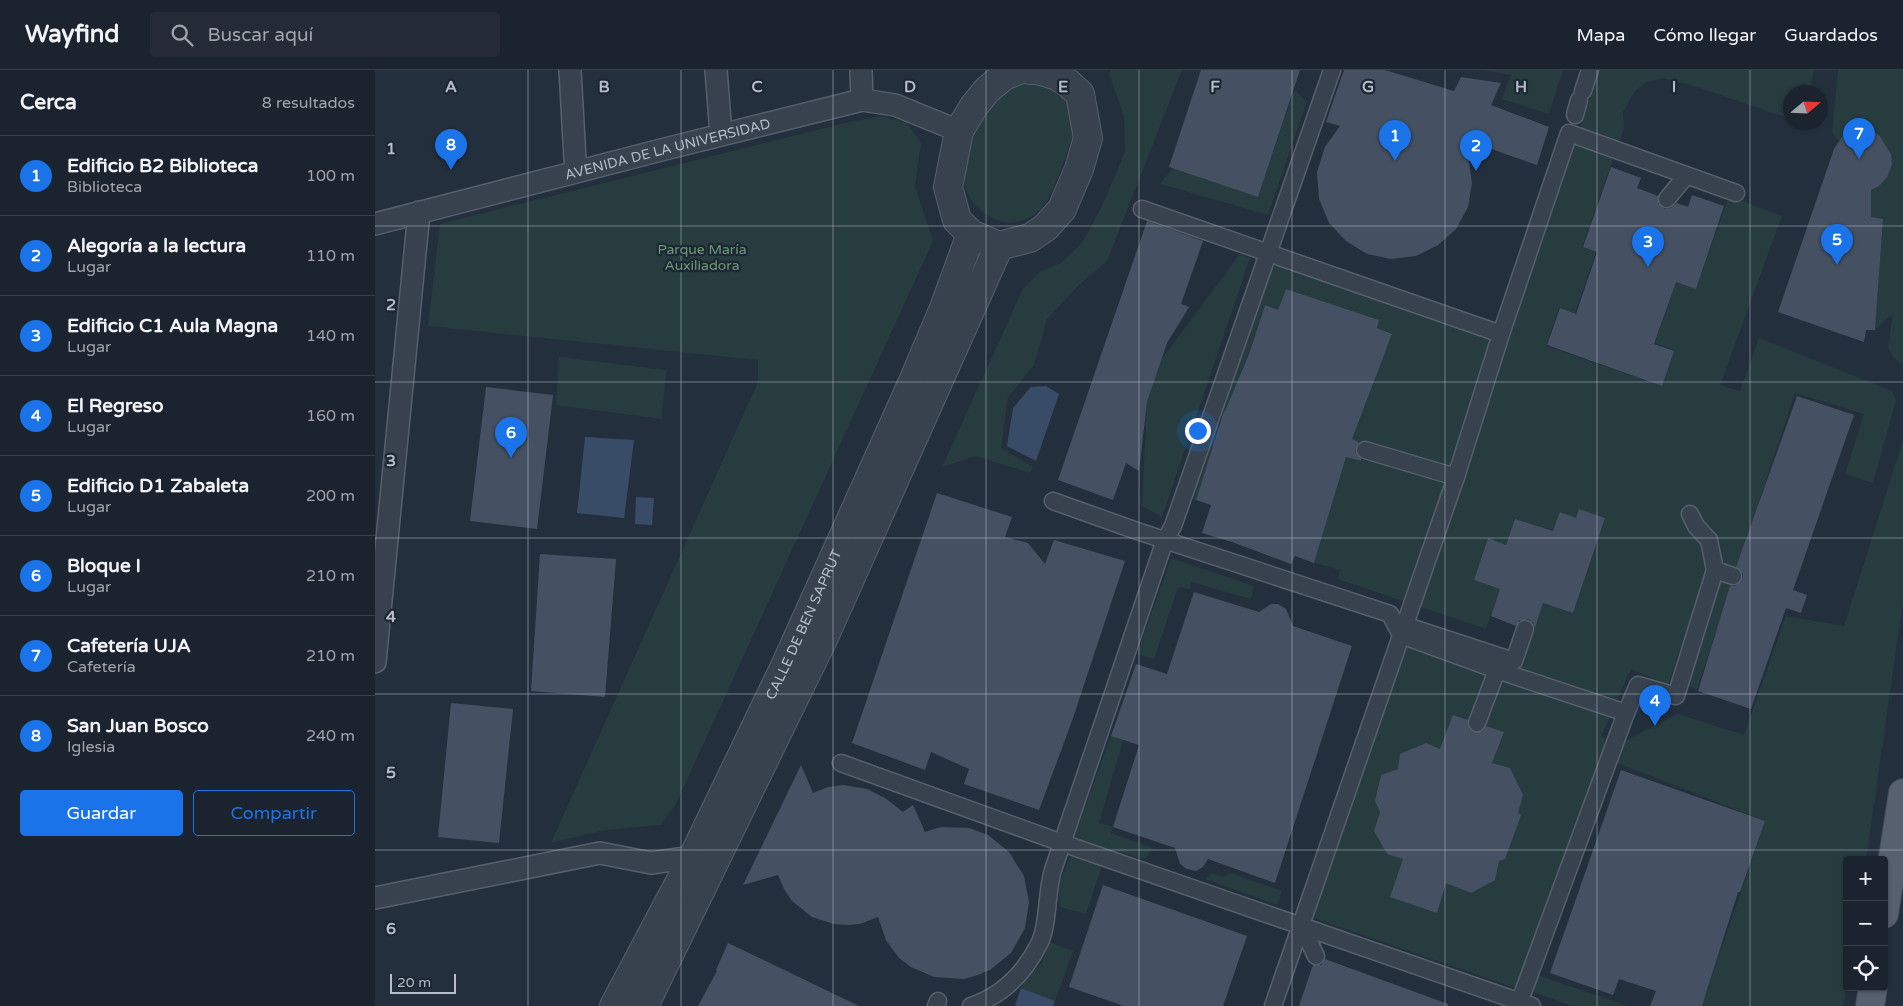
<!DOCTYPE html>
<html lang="es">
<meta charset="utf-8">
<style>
body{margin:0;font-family:"Varela Round",sans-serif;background:#242b36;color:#f1f3f6}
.controls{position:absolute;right:15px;bottom:15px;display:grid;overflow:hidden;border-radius:5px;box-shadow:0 1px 4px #0004}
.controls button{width:45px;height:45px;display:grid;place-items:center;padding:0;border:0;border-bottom:1px solid #39404a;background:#1b232e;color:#f1f3f6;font:25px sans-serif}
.compass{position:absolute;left:1408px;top:15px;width:45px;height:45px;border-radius:50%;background:#1b232e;box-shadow:0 1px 4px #0004;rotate:71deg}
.scale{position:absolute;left:15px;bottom:12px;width:66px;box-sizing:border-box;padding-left:5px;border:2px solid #b4bcc9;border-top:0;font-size:14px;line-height:18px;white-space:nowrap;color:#b4bcc9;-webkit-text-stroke:4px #1d2633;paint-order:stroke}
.you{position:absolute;left:822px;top:360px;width:18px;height:18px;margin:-12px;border:4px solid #fff;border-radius:50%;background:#1a73e8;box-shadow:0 0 0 8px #1a73e833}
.badge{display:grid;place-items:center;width:32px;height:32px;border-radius:50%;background:#1a73e8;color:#fff;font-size:16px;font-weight:700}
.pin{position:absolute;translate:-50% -41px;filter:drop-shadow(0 1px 2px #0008)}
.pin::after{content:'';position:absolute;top:26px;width:18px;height:15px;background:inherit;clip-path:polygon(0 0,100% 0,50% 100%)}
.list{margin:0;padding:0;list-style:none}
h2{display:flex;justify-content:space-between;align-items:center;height:65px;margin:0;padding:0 20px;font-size:21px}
h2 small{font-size:16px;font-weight:400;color:#a0a4aa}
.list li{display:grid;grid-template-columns:32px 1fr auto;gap:15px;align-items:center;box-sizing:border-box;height:80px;padding:0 20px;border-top:1px solid #39404a}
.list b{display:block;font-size:19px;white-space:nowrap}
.list p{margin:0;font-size:16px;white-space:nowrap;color:#a0a4aa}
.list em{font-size:16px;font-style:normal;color:#a0a4aa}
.actions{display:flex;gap:10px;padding:15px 20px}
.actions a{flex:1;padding:11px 0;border:1px solid #1a73e8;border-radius:5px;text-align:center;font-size:18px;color:#1a73e8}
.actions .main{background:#1a73e8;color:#fff}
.icon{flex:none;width:28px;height:28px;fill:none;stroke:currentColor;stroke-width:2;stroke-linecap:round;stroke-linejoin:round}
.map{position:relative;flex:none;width:1528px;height:936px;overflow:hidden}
header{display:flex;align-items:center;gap:30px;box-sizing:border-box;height:70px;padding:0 25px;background:#1b232e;border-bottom:1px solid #39404a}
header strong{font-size:24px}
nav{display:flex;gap:28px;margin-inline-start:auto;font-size:18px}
.search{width:350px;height:45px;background:#242b36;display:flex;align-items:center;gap:12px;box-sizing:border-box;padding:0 18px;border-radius:5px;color:#a0a4aa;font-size:19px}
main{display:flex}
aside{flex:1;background:#1b232e}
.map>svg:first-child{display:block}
.green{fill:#263c3f}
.water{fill:#394c67}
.building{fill:#455162}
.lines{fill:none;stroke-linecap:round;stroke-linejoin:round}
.pedestrian-casing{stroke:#565f6c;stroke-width:19}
.minor-casing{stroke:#565f6c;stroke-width:24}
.tertiary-casing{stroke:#565f6c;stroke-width:30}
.primary-casing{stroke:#414a57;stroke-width:30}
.pedestrian{stroke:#38414e;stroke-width:16}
.minor{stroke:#38414e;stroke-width:21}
.tertiary{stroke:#38414e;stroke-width:28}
.primary{stroke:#56606e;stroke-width:28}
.grid{fill:none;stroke:#b4bcc9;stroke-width:1;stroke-opacity:0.55}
.labels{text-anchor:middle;stroke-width:4.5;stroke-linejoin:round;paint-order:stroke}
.street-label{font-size:14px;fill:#b4bcc9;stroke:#1d2633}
.park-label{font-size:14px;fill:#6b9a76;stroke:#1d2633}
.grid-label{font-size:16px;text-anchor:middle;font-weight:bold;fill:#b4bcc9;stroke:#1d2633;stroke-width:4.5;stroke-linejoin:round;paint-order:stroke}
</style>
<header>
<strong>Wayfind</strong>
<div class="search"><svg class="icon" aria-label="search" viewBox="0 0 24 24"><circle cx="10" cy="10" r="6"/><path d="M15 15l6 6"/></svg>Buscar aquí</div>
<nav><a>Mapa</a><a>Cómo llegar</a><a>Guardados</a></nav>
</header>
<main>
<aside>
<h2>Cerca<small>8 resultados</small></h2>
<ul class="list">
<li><span class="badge">1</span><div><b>Edificio B2 Biblioteca</b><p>Biblioteca</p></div><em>100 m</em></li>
<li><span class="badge">2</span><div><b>Alegoría a la lectura</b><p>Lugar</p></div><em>110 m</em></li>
<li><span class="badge">3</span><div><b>Edificio C1 Aula Magna</b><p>Lugar</p></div><em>140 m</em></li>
<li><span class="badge">4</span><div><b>El Regreso</b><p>Lugar</p></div><em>160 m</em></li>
<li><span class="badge">5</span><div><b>Edificio D1 Zabaleta</b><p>Lugar</p></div><em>200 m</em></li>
<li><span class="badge">6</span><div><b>Bloque I</b><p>Lugar</p></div><em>210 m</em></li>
<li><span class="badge">7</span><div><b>Cafetería UJA</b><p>Cafetería</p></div><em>210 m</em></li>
<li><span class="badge">8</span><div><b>San Juan Bosco</b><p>Iglesia</p></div><em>240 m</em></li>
</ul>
<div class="actions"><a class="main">Guardar</a><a>Compartir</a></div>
</aside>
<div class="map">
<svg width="1528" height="936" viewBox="0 0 1528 936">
<rect width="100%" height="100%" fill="#242f3e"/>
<g class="green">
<polygon points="736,0 807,0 732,191 703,216 672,249 659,295 633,327 626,378 658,397 655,403 601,386 567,397 648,219 666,201 686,193 707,173 726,138 750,82 749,46 734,4"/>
<polygon points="1107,0 1188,0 1174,44 1127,29 1136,5"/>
<polygon points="1225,0 1439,0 1435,22 1416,22 1415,49 1322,17 1288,8 1271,12 1260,21 1248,42 1249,58 1207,177 1221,182 1200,243 1184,238 1171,276 1287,316 1299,280 1280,273 1301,212 1321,219 1354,126 1407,146 1345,315 1365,321 1384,268 1517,321 1521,330 1498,413 1470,404 1489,344 1420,323 1322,619 1312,616 1323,571 1306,576 1293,615 1256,599 1226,667 1244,674 1303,644 1369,665 1411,546 1469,556 1528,370 1528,531 1491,790 1472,790 1472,917 1468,936 1327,936 1390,751 1225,686 1195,774 1140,918 936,847 1033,575 1132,608 1150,559 1159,561 1168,533 1198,543 1230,448 1205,440 1201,448 1178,461 1140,449 1131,475 1113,468 1099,510 1125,519 1111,559 963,509 965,500 939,493 971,387 986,391 991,374 977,369 1017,264 1002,258 1004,250 911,219 903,240 889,236 874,284 850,341 845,339 837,362 842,364 821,430 813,426 892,192 1130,275"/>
<path d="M1463,0H1528V295L1518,287L1513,277L1518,243L1500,260L1508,149L1496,147V120C1528,97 1493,31 1464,71L1457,62Z"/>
<path d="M642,11C648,11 655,10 661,11C688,18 702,39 698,67C691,84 678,126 667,138C634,173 583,139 588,94L609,42L617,29Z"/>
<polygon points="919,20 932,31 893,145 785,114 798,98 883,127"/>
<polygon points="506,46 532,53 546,73 540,116 558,171 301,734 286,755 230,760 176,773 383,312 383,290 53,256 65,154 470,53"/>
<polygon points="865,184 875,188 787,447 767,436 772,332 786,290"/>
<polygon points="184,287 291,300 287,349 181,335"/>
<polygon points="796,488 879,516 876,529 816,512 815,519 803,517 779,589 762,584"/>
<polygon points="736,666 748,670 724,753 738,757 736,763 778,778 770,789 698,770"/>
<polygon points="695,787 727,796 711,844 685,837 683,817"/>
<polygon points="836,803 848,807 855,803 907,821 902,835 830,809"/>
<polygon points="674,872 698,881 680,931 646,918 649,911 667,892"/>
<polygon points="1162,905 1253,936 1197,936 1155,921"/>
</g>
<g class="water">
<polygon points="671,316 684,324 661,391 632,376 638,338 656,317"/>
<polygon points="210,367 259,370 249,448 202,443"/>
<polygon points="261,427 279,428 277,455 260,454"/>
<polygon points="646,918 680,931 678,936 640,936"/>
</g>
<g class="building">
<polygon points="826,0 925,0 883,127 794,97"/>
<polygon points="969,0 1010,0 1079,21 1086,7 1126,13 1116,35 1174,57 1162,95 1091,70 1097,113 1093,137 1081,159 1063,175 1041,186 1016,189 992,184 971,171 954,153 944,129 942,102 950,77 965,56 951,52"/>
<polygon points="1476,59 1494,59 1504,65 1516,84 1517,95 1512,107 1504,116 1496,120 1496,147 1508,149 1500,260 1491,260 1489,272 1403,242 1459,79 1469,64"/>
<polygon points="1236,97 1266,108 1262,118 1283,126 1283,133 1290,139 1296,138 1302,133 1313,137 1317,125 1349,136 1321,219 1301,212 1279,274 1299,281 1287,316 1172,275 1185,238 1201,244 1222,182 1208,177"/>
<polygon points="772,151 828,171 806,234 814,237 792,273 772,332 764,401 751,393 738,430 683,410"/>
<polygon points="911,219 1004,250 1002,258 1017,264 977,369 984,372 981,377 980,382 986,389 986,391 971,387 939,493 920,486 916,494 857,472 827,463 836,435 821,430 849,341 850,341 874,284 890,235 903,240"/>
<polygon points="111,317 178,325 162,459 95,451"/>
<polygon points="1422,326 1479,345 1418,520 1432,525 1426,543 1411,538 1376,639 1323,621 1355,516 1360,516 1367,510 1368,504 1361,497"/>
<polygon points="562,423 637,447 630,467 653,473 670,494 679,470 750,491 697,651 664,740 589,714 594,699 556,682 550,700 477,673"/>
<polygon points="1204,439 1230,448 1198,543 1168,533 1160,558 1158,553 1153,549 1144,551 1141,556 1116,546 1125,519 1099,510 1113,468 1131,475 1140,449 1178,461 1185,442 1201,448"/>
<polygon points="165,484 241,489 230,627 156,621"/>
<polygon points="819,522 884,542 896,534 903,534 911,539 918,556 977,576 900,813 833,789 828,797 821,801 812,799 805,794 800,778 738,757 764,675 736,666 761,594 792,604"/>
<polygon points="76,633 138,639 124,773 63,767"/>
<polygon points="1078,645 1093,650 1094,659 1099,662 1108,661 1111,656 1129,662 1117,693 1135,698 1148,725 1143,743 1146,745 1130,789 1124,791 1120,810 1096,823 1071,813 1062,843 1015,827 1028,789 1012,784 999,761 1005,742 1000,731 1006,705 1023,699 1025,684 1051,673 1065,679"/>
<polygon points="426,695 438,723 453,717 468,715 492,719 510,728 528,742 538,735 550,762 566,757 594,758 613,765 634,782 649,806 654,832 650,858 636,883 615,900 603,905 589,909 559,907 536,897 524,888 511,870 503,847 485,854 473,855 459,854 437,847 417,831 409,819 403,805 368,815"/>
<polygon points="1246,700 1390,751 1365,822 1363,822 1327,936 1275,936 1281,921 1244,909 1238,925 1175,903"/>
<polygon points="728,815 872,866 848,936 749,936 694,917"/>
<polygon points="353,873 484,936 323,936 342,901 341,900"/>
<polygon points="950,889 1073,934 1073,936 924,936 938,895 946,895"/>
</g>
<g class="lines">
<defs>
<g id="pedestrian">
<polyline points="1208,21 1215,0"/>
<polyline points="1200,45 1204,30"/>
<polyline points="1292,129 1311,106"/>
<polyline points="767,139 1126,264"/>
<polyline points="990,380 1081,407"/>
<polyline points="678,431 762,461 1015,544 1026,565 1122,600 1251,643"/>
<polyline points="1340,500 1358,506"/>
<polyline points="1035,557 1139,591 1150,559"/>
<polyline points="1102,653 1122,600"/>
<polyline points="466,693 687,773 1157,936"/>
<polyline points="926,855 941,886"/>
<polyline points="561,936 563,931"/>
<path d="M596,936C628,925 649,904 664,874C674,856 671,821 678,800C715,690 753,580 790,470L798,456L957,0"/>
<polyline points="898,936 1081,407 1126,264 1194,63 1361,123"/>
<polyline points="1143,936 1251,643 1263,615 1301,626 1340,500 1334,470 1321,456 1315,444"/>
</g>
<g id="minor">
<polyline points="195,0 200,89 203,101"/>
<polyline points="341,0 346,64"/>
<polyline points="486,0 487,30"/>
<path id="s1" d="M0,154L290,79L487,30L520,35L584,61"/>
<polyline points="0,592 44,142"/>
<polyline points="0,828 225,783 276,793 318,787"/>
</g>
<g id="tertiary">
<polyline points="644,0 629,6 612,20 599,36 584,61 573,117 582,150 596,164 624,176 655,168 671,157 687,139 704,99 713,68 705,24 693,13 680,5 663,0 655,0"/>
<path id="s2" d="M239,936L318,787L411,594L536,316L569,238L596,164"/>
<polyline points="269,936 450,565 624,176"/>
</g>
<g id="primary">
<polyline points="1509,844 1528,723"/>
<polyline points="1495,936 1498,917"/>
</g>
</defs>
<use href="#pedestrian" class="pedestrian-casing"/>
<use href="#minor" class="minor-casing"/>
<use href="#tertiary" class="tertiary-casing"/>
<use href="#primary" class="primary-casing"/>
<use href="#pedestrian" class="pedestrian"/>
<use href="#minor" class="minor"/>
<use href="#tertiary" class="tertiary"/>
<use href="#primary" class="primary"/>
</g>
<path class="grid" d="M153,0V936M306,0V936M458,0V936M611,0V936M764,0V936M917,0V936M1070,0V936M1222,0V936M1375,0V936M0,156H1528M0,312H1528M0,468H1528M0,624H1528M0,780H1528"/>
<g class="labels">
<g class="street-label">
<text dy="5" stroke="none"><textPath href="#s1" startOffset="302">AVENIDA DE LA UNIVERSIDAD</textPath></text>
<text dy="5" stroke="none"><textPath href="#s2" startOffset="426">CALLE DE BEN SAPRUT</textPath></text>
</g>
<g class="park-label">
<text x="327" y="184">Parque María<tspan x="327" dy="16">Auxiliadora</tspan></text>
</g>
</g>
<g class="grid-label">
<text x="76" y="22">A</text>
<text x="229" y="22">B</text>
<text x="382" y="22">C</text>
<text x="535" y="22">D</text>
<text x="688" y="22">E</text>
<text x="840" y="22">F</text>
<text x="993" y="22">G</text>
<text x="1146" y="22">H</text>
<text x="1299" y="22">I</text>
<text x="16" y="84">1</text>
<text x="16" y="240">2</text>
<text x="16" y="396">3</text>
<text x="16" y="552">4</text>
<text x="16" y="708">5</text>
<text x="16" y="864">6</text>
</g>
</svg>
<div class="controls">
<button>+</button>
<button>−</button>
<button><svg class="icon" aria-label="locate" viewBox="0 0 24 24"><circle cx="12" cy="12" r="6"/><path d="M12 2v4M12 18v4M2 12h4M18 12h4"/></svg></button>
</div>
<svg class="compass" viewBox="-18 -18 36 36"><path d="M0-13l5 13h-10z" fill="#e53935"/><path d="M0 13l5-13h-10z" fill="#a0a4aa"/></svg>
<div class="scale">20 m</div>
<div class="you"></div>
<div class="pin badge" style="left:1020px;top:91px">1</div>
<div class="pin badge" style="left:1101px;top:101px">2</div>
<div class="pin badge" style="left:1273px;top:197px">3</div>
<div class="pin badge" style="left:1280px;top:656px">4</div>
<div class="pin badge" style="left:1462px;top:195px">5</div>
<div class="pin badge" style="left:136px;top:388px">6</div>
<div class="pin badge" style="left:1484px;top:89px">7</div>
<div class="pin badge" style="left:76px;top:100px">8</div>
</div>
</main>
